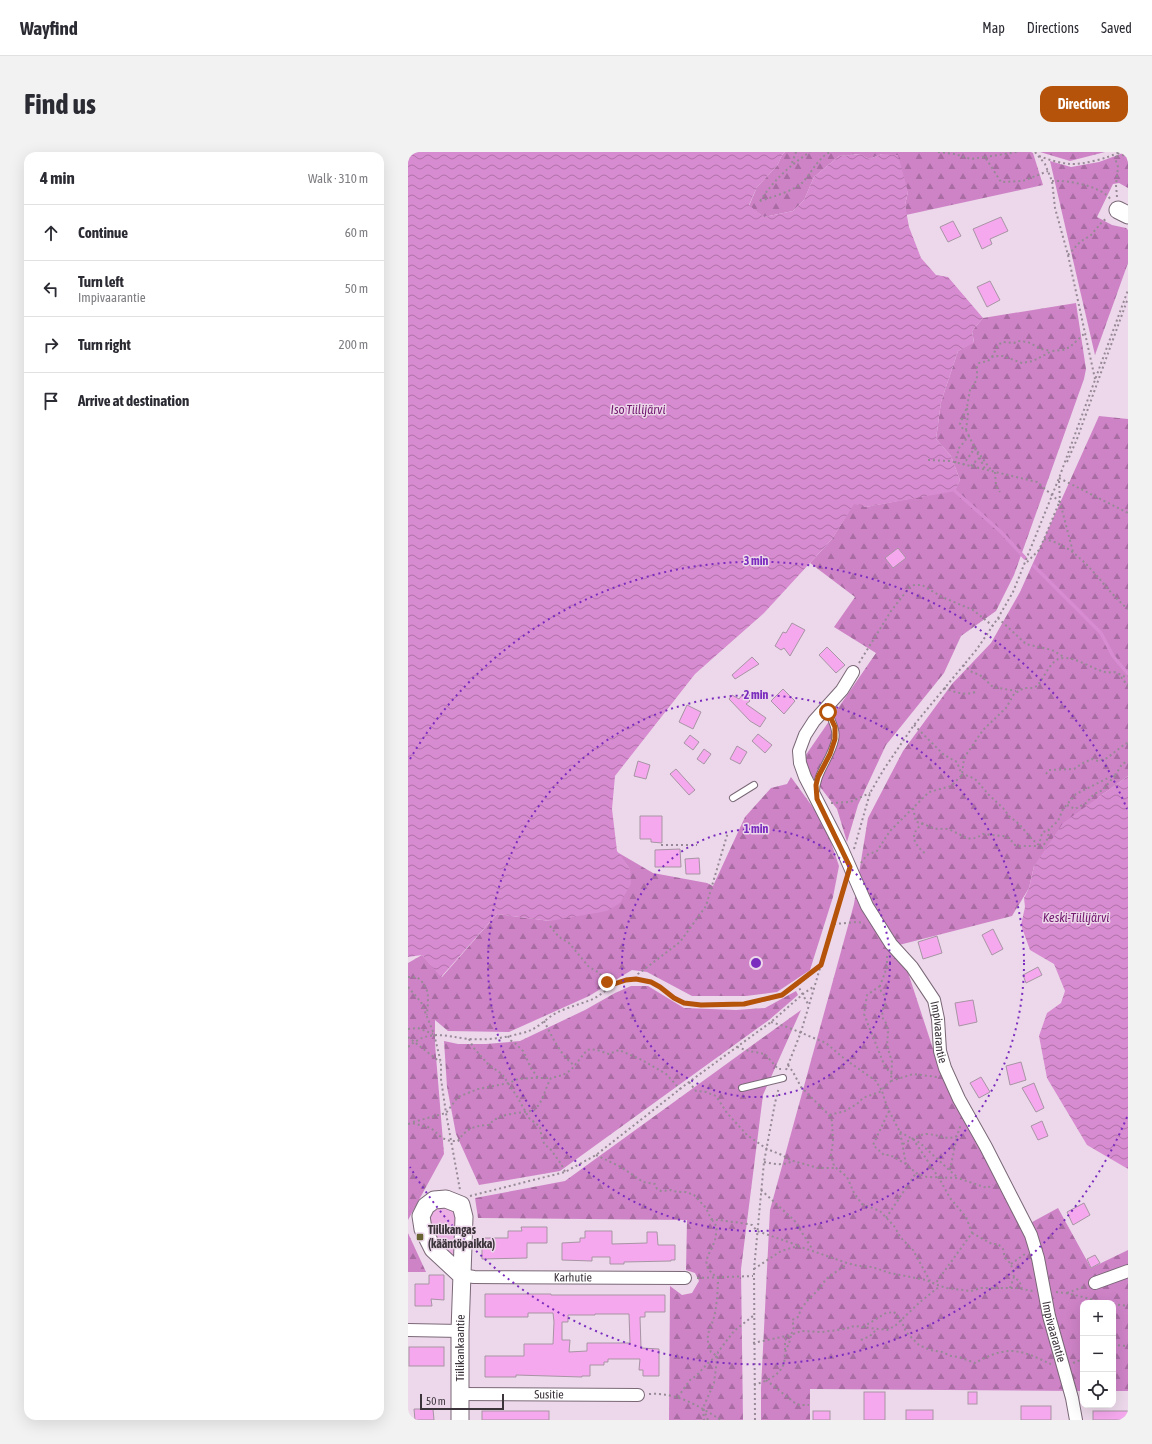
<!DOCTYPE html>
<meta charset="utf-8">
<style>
body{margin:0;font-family:"Asap Condensed",sans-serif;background:#f2f2f3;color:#2b2b33}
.controls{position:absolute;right:12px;bottom:12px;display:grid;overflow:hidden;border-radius:8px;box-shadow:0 4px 16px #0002}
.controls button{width:36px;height:36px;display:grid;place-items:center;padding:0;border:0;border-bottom:1px solid #e1e1e2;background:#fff;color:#2b2b33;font:20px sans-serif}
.scale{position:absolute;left:12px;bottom:10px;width:84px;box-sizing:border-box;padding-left:4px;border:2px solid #3c343b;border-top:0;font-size:11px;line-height:14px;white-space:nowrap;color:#3c343b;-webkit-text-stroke:3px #ecd8ea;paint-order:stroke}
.stop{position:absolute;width:12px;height:12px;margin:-9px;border:3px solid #b45309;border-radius:50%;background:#fff}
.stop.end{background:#b45309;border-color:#fff;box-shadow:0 1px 4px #0008}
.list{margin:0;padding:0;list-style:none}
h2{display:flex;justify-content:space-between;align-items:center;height:52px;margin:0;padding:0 16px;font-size:17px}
h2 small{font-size:13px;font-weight:400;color:#7c7c81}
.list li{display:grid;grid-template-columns:26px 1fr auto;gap:12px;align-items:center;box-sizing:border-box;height:56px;padding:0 16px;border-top:1px solid #e1e1e2}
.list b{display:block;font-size:15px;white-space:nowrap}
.list p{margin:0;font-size:13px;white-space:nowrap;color:#7c7c81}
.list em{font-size:13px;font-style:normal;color:#7c7c81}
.icon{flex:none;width:22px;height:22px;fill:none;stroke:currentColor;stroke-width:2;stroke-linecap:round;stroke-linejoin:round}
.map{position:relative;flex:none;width:720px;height:1268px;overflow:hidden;border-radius:12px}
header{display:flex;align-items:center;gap:24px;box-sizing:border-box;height:56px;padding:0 20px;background:#fff;border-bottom:1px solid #e1e1e2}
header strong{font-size:19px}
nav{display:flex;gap:22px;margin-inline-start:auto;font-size:14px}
.intro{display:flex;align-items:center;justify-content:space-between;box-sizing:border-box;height:96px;padding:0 24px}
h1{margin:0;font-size:28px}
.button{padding:10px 18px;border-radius:12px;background:#b45309;color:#fff;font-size:14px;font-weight:700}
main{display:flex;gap:24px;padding:0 24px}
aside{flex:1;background:#fff;border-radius:12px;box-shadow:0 4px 16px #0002}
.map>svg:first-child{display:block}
.grass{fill:#ecb0e5}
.forest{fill:url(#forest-firs)}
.water{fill:url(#water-waves)}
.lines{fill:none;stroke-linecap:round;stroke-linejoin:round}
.stream{stroke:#d78bd0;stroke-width:3.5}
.building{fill:#f6a8ee;stroke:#a794a4;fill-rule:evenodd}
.lane-casing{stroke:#7a6877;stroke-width:8}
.street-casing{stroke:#7a6877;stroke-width:14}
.secondary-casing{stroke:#7a6877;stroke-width:19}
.path{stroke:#978996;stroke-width:2;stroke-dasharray:2 3;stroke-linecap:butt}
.lane{stroke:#fff;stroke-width:6}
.street{stroke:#fff;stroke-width:12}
.secondary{stroke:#fff;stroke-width:17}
.route{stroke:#b45309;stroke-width:5}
.ring{fill:none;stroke:#7b2cbf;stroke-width:2;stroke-dasharray:2 4}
.poi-dot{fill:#676431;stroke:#ecd8ea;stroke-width:1.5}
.labels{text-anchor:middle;stroke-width:3;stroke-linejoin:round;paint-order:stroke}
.street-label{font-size:12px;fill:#3c343b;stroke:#ecd8ea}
.poi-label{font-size:12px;font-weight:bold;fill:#3c343b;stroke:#ecd8ea;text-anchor:start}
.water-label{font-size:13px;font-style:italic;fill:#73196f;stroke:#ecd8ea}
.centre{fill:#7b2cbf;stroke:#ecd8ea;stroke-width:2}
.ring-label{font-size:12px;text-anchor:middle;font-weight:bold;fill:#7b2cbf;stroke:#ecd8ea;stroke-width:3;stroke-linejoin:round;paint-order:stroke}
</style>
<header>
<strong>Wayfind</strong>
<nav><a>Map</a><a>Directions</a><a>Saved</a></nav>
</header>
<div class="intro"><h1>Find us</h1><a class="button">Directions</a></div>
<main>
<aside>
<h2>4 min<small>Walk · 310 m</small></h2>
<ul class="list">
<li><svg class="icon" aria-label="ahead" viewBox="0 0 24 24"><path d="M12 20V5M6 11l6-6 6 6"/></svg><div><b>Continue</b></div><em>60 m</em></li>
<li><svg class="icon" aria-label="left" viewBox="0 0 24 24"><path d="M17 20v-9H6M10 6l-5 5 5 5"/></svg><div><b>Turn left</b><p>Impivaarantie</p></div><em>50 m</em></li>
<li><svg class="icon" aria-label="right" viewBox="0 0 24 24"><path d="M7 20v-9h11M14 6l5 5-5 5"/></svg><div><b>Turn right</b></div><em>200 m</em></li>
<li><svg class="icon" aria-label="arrive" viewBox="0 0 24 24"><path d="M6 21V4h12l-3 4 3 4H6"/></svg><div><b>Arrive at destination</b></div></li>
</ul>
</aside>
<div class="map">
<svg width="720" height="1268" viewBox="0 0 720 1268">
<defs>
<pattern id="forest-firs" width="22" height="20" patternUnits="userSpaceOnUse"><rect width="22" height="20" fill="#ce83c7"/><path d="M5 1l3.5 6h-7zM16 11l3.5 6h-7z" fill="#a86ca3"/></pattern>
<pattern id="water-waves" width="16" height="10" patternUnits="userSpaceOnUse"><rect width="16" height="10" fill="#d78bd0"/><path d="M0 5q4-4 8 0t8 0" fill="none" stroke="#b072aa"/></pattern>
</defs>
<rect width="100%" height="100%" fill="#ecd8ea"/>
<path class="grass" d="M42,1053C52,1071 49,1092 49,1112L34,1101L18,1069L23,1057Z"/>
<g class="forest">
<polygon points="377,0 623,0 625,1 635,33 498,63 497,53 500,40 474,2 461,7 452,2 431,4 406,25 396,48 385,59 356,65 341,54 349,35 369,14 374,3"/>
<polygon points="632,0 697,0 662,9"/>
<polygon points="718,0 720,0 720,36 711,31 705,32 689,65 704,73 718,76 720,78 720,111 687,203 642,9 663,15 691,10"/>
<polygon points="668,151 678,217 676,227 606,423 588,459 553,484 536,521 478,593 450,653 439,690 429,657 393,610 468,501 426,475 447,445 402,411 424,387 446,351 458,355 547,338 552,328 543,304 528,287 533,250 550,199 566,190 564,179 575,166"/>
<polygon points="691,264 720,267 720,624 691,645 626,714 621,736 604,764 491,793 531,915 615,1075 650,1056 683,1116 720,1098 720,1239 705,1239 705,1151 675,1151 675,1239 402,1237 402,1268 353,1268 353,1236 362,1058 446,752 460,666 495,599 544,532 583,491 612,440"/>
<polygon points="383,625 417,672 431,714 425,745 402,818 369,840 338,844 284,844 239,820 224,818 181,844 101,880 40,879 27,868 27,892 36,1002 0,1068 0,811 14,803 34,825 89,762 142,769 222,717 209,700 245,721 299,731 305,734 337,665 363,636 379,632"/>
<polygon points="223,834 240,834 276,856 328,858 357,856 388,839 390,843 361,868 152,1019 71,1033 48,982 39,935 36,889 50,892 78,892 112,889 177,858 207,841"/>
<polygon points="393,858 355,943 333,1117 335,1268 261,1268 262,1134 274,1143 284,1141 291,1129 287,1121 278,1118 279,1068 70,1066 67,1046 157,1029"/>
<polygon points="0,1081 18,1120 0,1120"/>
</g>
<g class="water">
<polygon points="0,0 377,0 374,3 369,14 349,35 341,53 356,65 385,59 396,48 406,25 431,4 453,2 461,7 474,2 490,3 500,40 497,53 501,75 513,106 528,123 540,125 575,166 564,179 566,191 550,199 533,250 528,287 543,304 552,328 547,339 458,355 446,352 424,387 356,461 287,522 207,624 204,657 209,699 222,717 223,732 212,751 199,759 142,769 89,762 33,825 14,803 0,805"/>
<polygon points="720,624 720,1017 679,993 639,926 631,884 639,861 653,851 657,839 646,812 622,798 613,773 617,755 616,746 621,736 626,714 655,671"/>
</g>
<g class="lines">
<g class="stream">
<polyline points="547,339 593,380 617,406"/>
<polyline points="626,414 693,481 705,504 720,522"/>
</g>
</g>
<g class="building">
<polygon points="593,65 600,79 582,87 584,92 574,97 565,77"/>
<polygon points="545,69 553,84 540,90 532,75"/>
<polygon points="582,129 592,148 579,155 569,135"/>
<polygon points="490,396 498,406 485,416 477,406"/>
<polygon points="384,471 397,478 382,504 376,496 373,498 367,494 375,480 378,481"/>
<polygon points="419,495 437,513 428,521 411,503"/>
<polygon points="344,505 351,512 327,527 324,523"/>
<polygon points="375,537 387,549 376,562 363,549"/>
<polygon points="335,542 342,549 338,552 358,566 352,575 342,569 321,547 324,543 331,547"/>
<polygon points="279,553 293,560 285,577 271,570"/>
<polygon points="350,582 364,593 357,601 344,589"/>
<polygon points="282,583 291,590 285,598 276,591"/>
<polygon points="329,594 339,600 332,612 322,607"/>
<polygon points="296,597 303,602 296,612 289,607"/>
<polygon points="230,609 242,613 238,627 226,624"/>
<polygon points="268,617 287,638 281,643 262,622"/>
<polygon points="232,664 254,664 254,691 243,690 243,687 232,687"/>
<polygon points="272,697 273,715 247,715 247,698"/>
<polygon points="291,706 292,722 278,722 277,707"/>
<polygon points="585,777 595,797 584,803 574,783"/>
<polygon points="529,784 534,801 515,807 510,790"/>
<polygon points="630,815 634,823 618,831 615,823"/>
<polygon points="565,848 569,870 551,874 547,851"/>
<polygon points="613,910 618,928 602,933 598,914"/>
<polygon points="573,925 582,940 571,946 562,931"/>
<polygon points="626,931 636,956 628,960 614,936"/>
<polygon points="634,969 640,984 630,988 623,974"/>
<polygon points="676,1051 682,1063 665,1073 659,1060"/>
<polygon points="113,1075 139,1075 139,1091 119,1091 119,1106 74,1107 74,1090 77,1086 100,1086 100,1079 114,1079"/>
<polygon points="177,1079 204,1079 204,1092 239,1091 239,1080 249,1080 250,1093 267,1093 267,1108 263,1108 263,1109 216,1110 216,1112 202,1112 202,1105 184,1105 184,1109 154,1108 154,1091 172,1090 172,1086 177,1086"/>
<polygon points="687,1103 692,1111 683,1116 679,1107"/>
<polygon points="21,1123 36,1123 36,1148 23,1147 24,1154 7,1154 7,1132 21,1132"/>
<path d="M77,1142H143V1143H257V1160H237V1165H232L233,1196L251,1197V1224H235V1218H231L232,1207H200V1210H196V1213H182V1224H174V1225L108,1223V1225H77V1204H116V1192H145L146,1170L145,1161H120V1165H77ZM187,1162H221L222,1191H179V1199L161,1200L162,1188H154V1170H160V1163H187Z"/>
<rect x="1" y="1195" width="35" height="19"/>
<rect x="456" y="1240" width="21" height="28"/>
<rect x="560" y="1240" width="9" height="12"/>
<rect x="613" y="1254" width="30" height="14"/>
<polygon points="6,1257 25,1257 26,1268 7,1268"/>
<rect x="498" y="1258" width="27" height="10"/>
<rect x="74" y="1259" width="67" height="9"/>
<rect x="405" y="1259" width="17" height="9"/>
<rect x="685" y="1259" width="35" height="9"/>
</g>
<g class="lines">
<defs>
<g id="lane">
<path d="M408,642C407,622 423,607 427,588C430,576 421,567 420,555"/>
<polyline points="325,646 346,633"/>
<polyline points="334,936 375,926"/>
</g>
<g id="street">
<path id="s1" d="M445,520L434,538L406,569L397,583L391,599L392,611L397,625L434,697L459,754L483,792L504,815L526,848L530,867L532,899L537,916L551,947L578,995L623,1083L630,1106L641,1164L664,1246L668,1268"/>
<path id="s2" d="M53,1123L66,1125L277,1126"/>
<polyline points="687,1131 720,1119"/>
<polyline points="0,1178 52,1179"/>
<path id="s3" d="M52,1242L230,1243"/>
</g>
<g id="secondary">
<polyline points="710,58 720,63"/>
<path id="s4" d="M52,1268V1179L56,1065L53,1053L38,1047L26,1048L18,1054L13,1064L15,1077L25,1097L53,1123"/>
</g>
</defs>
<use href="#lane" class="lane-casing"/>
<use href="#street" class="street-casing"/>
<use href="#secondary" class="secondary-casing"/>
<g class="path">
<polyline points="530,0 547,2 563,7 577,5 593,30 615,29 640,19"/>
<polyline points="627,0 637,12 644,29 647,56 660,103 687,227"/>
<path d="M631,4C641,8 652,11 662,12C674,13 701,6 711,0"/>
<polyline points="577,5 609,0"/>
<polyline points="384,11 388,0"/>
<path d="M644,29C660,28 694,34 703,48"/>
<polyline points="709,45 708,33 710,15 708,9 709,1 720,5"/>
<path d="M352,49C364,45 386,39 395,30C404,20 410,6 422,0"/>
<path d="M352,49C366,28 381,14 402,0"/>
<polyline points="660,103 672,90 683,83 694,70 699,66"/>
<polyline points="584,205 590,193 595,190 606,191 610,189 620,190 633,197 643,199"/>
<polyline points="558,278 560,263 559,256"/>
<polyline points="561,284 558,278 555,277 552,272 559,255 562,238 567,231 569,225 569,215 571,211 580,209 584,205 590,204 595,204 614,211 625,209 644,199 655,198 662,195 678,180"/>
<polyline points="520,308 542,309 629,330 652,350"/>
<polyline points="659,310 669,287 720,146"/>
<polyline points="547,311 551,296 561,284 577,317"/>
<polyline points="555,313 567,296 583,318"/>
<polyline points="563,314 571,306"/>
<polyline points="587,320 588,334 592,340"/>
<polyline points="651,326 720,361"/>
<polyline points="651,329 652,350 665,400"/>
<path d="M636,387C675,395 692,434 720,457"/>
<polyline points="619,410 631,398 636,387 651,351"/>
<polyline points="590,466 618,492 644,498 656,505"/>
<polyline points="451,511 483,459 501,436 506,433 514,433 534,445 565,458 585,474"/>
<polyline points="555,513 564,520 572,523 585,535 608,539"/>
<polyline points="713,525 720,534"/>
<path d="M536,536C546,540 557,544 567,540"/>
<polyline points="506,573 536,603 549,610 554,623 561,624 568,628 581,643 595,656 601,664 611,672 623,686 634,696 640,686 641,677 650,669 655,657 668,642 708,622 714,612 720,609"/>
<polyline points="638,622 641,618 666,617 675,611 684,607 690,609 699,606 717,592 720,591"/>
<polyline points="423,651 442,650 462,641"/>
<polyline points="659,653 667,657 678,651 686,642 695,638 707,623"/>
<path d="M505,656L508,670C516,671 522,676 530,677C534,677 538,676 542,678C556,683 560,692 575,682L595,684L601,686L607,693L612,694H631"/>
<path d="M515,671C499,684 507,693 519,703"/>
<polyline points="632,689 634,681 641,677"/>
<polyline points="253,693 289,693"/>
<polyline points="446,697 462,641 476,617 506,573 569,497 590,466 605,440 651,326 720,138"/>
<path d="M453,711L459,703L469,699L482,679L521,640L543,634L554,623L556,606L575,578L598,556L606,542L616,536H625L629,534C635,527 640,515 647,509C660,499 683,517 697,520C700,521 703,520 706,520C710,521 714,524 718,525L720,524"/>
<polyline points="426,772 449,770 456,771"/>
<polyline points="142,774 151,785 161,791 181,815 190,820 199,830 206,832"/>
<polyline points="479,804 479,815 472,834 473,839 477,844 477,853 475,857 474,865 478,871 480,880 479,893 484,910 483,929 476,935 474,939 479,955 492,980 498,1012 508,1021 519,1025 550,1026 579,1036 585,1033"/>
<path d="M0,825H9C23,837 20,845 19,863"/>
<polyline points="228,827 230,822 272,790 298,754 320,680"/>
<polyline points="389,832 400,852"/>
<polyline points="472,834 459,843 456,862 477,915 484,922"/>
<polyline points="0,835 13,850 26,882 33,911 33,927 38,961 52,1038"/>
<path d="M136,869C144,884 152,903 166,913"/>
<polyline points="363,870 379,875 418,891 438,908 468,929 474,939 455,946 449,952 437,959 421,963"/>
<polyline points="0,877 10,876 25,882"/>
<polyline points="100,884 102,888 108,892 115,899 123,916 130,926"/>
<polyline points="0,885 32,910"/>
<path d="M61,887L65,895L71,902L81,913L94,922L110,946L121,966L132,975C133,980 133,986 136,991C137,994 141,995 143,998C148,1005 154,1012 157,1020"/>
<path d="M0,895C21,877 36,884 60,887C74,888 89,887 102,884C109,882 117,881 123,878C132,874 139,866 148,861C160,855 173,852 185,847C197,841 205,830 219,828C230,825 244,828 253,836C258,839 262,844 267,847C289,858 353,853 374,843C388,836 401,823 413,813"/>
<polyline points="329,895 341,899 357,902 370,917 373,917"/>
<polyline points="380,913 385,920 393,935 421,963 424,969 425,990 423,1003 426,1014 439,1025 446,1041 454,1052 472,1059 486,1074 493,1086 505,1098 522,1129"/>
<polyline points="378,918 393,880 437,732"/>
<polyline points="483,929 505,922 529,925"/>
<polyline points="281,930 288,939 298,940 308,944 319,961 339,983 359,997 374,1003 382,1008 410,1016 427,1016"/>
<polyline points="481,959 465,993 476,1003 482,1003 498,1012"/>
<polyline points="5,970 38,961 50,945 70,937 101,931 110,927 124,926 142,926"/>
<path d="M0,972L4,971L23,976L34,986L42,989H50C57,977 68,973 81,973C91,960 112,962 126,958C135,951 137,936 143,926L155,923L163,918L179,898C187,896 194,900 201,902L211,898L234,908L258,922L272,937"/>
<polyline points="492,980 512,991 550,1026"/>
<polyline points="505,987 531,1026 542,1046 558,1065 564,1081 527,1132"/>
<path d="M495,992C502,988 510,983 518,982C530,982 538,989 549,984L553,972"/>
<polyline points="188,1003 213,1015 235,1030 247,1032 249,1037 253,1039 263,1038 269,1040 278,1040 286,1043 298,1056 303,1067 340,1072 344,1073 349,1079 389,1093"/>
<path d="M356,1010C366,1012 375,1014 384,1009"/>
<polyline points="542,1018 549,984"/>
<polyline points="353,1038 386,1068 405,1098"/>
<polyline points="62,1044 157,1020 188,1003 281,930 363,870 395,842 405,835"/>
<polyline points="478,1066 508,1021"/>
<path d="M304,1068L309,1075C308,1079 308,1084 307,1088C301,1105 290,1112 310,1126C310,1136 309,1151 307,1161C304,1177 295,1181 303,1200L309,1204"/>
<polyline points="564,1081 584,1092 590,1092 595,1097 597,1106 603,1112 606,1125 611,1129 614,1136"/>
<polyline points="603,1112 617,1102"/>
<polyline points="346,1117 373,1099 390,1094 439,1111 451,1114 464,1115 482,1121 518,1128 532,1134 539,1136 563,1139 573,1136 608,1136 625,1139"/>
<polyline points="289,1126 345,1124"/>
<polyline points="602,1136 606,1125"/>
<polyline points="648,1140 658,1141 699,1151"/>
<polyline points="659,1141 678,1134"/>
<polyline points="705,1152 720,1154"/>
<path d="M455,1175L478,1161L486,1160L493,1168L498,1180L511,1193L522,1198L534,1200L543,1204L551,1205L567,1211C578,1205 590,1199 603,1199C617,1199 631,1207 643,1212"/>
<polyline points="453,1188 462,1184 469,1177"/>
<polyline points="345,1191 383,1183 386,1175 384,1168 390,1165 393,1157 399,1149 412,1136 418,1127 439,1112"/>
<polyline points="705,1193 720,1194"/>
<polyline points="377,1198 377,1188 381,1184"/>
<polyline points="665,1211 675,1207"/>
<polyline points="358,1228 387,1251 392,1253 401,1253"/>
<path d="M346,1233C358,1229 372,1224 376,1211C377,1207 376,1202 378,1198C380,1193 382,1190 383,1183L393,1179L414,1180L437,1177L446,1174L479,1178L487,1174L512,1150L532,1134"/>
<path d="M241,1242C268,1240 291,1254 313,1268"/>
<polyline points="270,1245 282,1228 288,1224 301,1210 309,1204"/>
<polyline points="295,1257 296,1268"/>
<polyline points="300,1268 295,1256 306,1231 310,1200 326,1179 345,1164"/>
<polyline points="347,1268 346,1117 356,1010 367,951 371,935"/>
</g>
<use href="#lane" class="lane"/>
<use href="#street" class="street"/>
<use href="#secondary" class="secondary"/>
</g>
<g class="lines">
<polyline class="route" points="199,830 206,832 218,828 228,827 243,830 252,835 266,846 276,851 293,853 336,852 374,843 413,813 442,715 409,647 408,633 410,625 422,602 427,587 427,575 420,560"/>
</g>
<g class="ring">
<circle cx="348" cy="811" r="134"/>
<circle cx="348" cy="811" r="268"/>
<path d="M719 965A402 402 0 0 1 2 1015M2 607A402 402 0 0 1 719 657"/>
</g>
<rect class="poi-dot" x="8" y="1081" width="8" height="8" rx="2"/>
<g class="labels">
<g class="street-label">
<text dy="4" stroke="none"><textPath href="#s1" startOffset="415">Impivaarantie</textPath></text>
<text dy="4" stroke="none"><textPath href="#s2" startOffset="112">Karhutie</textPath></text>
<text dy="4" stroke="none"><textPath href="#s1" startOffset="739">Impivaarantie</textPath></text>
<text dy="4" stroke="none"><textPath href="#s4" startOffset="72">Tiilikankaantie</textPath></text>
<text dy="4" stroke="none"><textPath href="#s3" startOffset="89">Susitie</textPath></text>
</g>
<g class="poi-label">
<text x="20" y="1082">Tiilikangas<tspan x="20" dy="14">(kääntöpaikka)</tspan></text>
</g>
<g class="water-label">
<text x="230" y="262">Iso Tiilijärvi</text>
<text x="668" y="770">Keski-Tiilijärvi</text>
</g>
</g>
<circle cx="348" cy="811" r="6" class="centre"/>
<g class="ring-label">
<text x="348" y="413">3 min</text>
<text x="348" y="547">2 min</text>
<text x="348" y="681">1 min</text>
</g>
</svg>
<div class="controls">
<button>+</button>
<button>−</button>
<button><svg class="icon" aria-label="locate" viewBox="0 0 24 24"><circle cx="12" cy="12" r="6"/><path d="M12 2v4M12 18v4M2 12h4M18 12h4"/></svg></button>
</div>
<div class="scale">50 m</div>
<div class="stop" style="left:420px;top:560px"></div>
<div class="stop end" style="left:199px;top:830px"></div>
</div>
</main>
